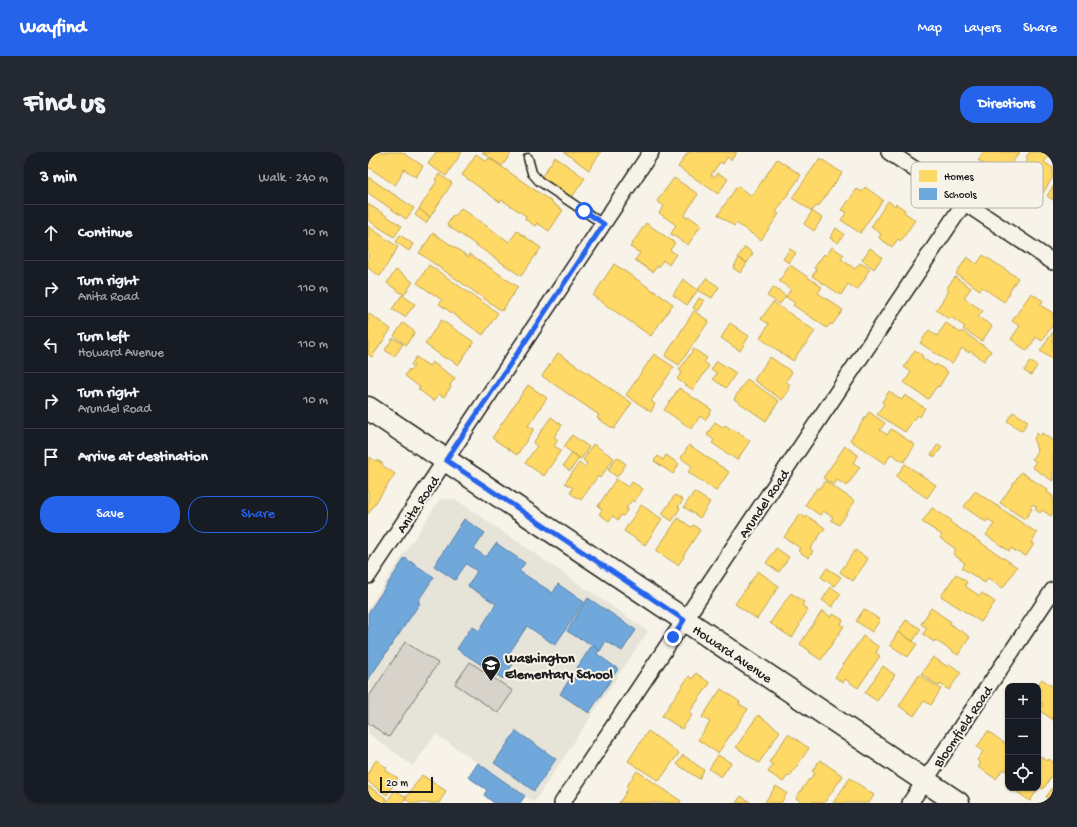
<!DOCTYPE html>
<meta charset="utf-8">
<style>
body{margin:0;font-family:"Gochi Hand",sans-serif;background:#242831;color:#f1f3f6}
.controls{position:absolute;right:12px;bottom:12px;display:grid;overflow:hidden;border-radius:8px;box-shadow:0 1px 3px #0004}
.controls button{width:36px;height:36px;display:grid;place-items:center;padding:0;border:0;border-bottom:1px solid #363941;background:#171b24;color:#f1f3f6;font:20px sans-serif}
.scale{position:absolute;left:12px;bottom:10px;width:53px;box-sizing:border-box;padding-left:4px;border:2px solid #1c1c1c;border-top:0;font-size:11px;line-height:14px;white-space:nowrap;color:#1c1c1c;-webkit-text-stroke:3px #f7f3e8;paint-order:stroke}
.stop{position:absolute;width:12px;height:12px;margin:-9px;border:3px solid #2563eb;border-radius:50%;background:#fff}
.stop.end{background:#2563eb;border-color:#fff;box-shadow:0 1px 4px #0008}
.list{margin:0;padding:0;list-style:none}
h2{display:flex;justify-content:space-between;align-items:center;height:52px;margin:0;padding:0 16px;font-size:17px}
h2 small{font-size:13px;font-weight:400;color:#9ea1a6}
.list li{display:grid;grid-template-columns:26px 1fr auto;gap:12px;align-items:center;box-sizing:border-box;height:56px;padding:0 16px;border-top:1px solid #363941}
.list b{display:block;font-size:15px;white-space:nowrap}
.list p{margin:0;font-size:13px;white-space:nowrap;color:#9ea1a6}
.list em{font-size:13px;font-style:normal;color:#9ea1a6}
.actions{display:flex;gap:8px;padding:12px 16px}
.actions a{flex:1;padding:9px 0;border:1px solid #2563eb;border-radius:16px;text-align:center;font-size:14px;color:#2563eb}
.actions .main{background:#2563eb;color:#fff}
.icon{flex:none;width:22px;height:22px;fill:none;stroke:currentColor;stroke-width:2;stroke-linecap:round;stroke-linejoin:round}
.map{position:relative;flex:none;width:685px;height:651px;overflow:hidden;border-radius:16px}
header{display:flex;align-items:center;gap:24px;box-sizing:border-box;height:56px;padding:0 20px;background:#2563eb;color:#fff}
header strong{font-size:19px}
nav{display:flex;gap:22px;margin-inline-start:auto;font-size:14px}
.intro{display:flex;align-items:center;justify-content:space-between;box-sizing:border-box;height:96px;padding:0 24px}
h1{margin:0;font-size:28px}
.button{padding:10px 18px;border-radius:16px;background:#2563eb;color:#fff;font-size:14px;font-weight:700}
main{display:flex;gap:24px;padding:0 24px}
aside{flex:1;background:#171b24;border-radius:16px;box-shadow:0 1px 3px #0004}
.map>svg:first-child{display:block}
.built{fill:#e6e3d9}
.green{fill:#d7d3cb;stroke:#7a7874}
.homes{fill:#ffd966;stroke:#bba050}
.schools{fill:#6fa8dc;stroke:#567ea2}
.lines{fill:none;stroke-linecap:round;stroke-linejoin:round}
.lane-casing{stroke:#1c1c1c;stroke-width:11}
.street-casing{stroke:#1c1c1c;stroke-width:18}
.secondary-casing{stroke:#1c1c1c;stroke-width:25}
.lane{stroke:#f7f3e8;stroke-width:8}
.street{stroke:#f7f3e8;stroke-width:15}
.secondary{stroke:#f7f3e8;stroke-width:22}
.route{stroke:#2563eb;stroke-width:5}
.labels{text-anchor:middle;stroke-width:4;stroke-linejoin:round;paint-order:stroke}
.street-label{font-size:14px;fill:#1c1c1c;stroke:#f7f3e8}
.poi-label{font-size:14px;font-weight:bold;fill:#1c1c1c;stroke:#f7f3e8;text-anchor:start}
.key{fill:#f7f3e8;stroke:#b5b2ab;stroke-width:1}
.key-label{font-size:11px;fill:#1c1c1c}
</style>
<header>
<strong>Wayfind</strong>
<nav><a>Map</a><a>Layers</a><a>Share</a></nav>
</header>
<div class="intro"><h1>Find us</h1><a class="button">Directions</a></div>
<main>
<aside>
<h2>3 min<small>Walk · 240 m</small></h2>
<ul class="list">
<li><svg class="icon" aria-label="ahead" viewBox="0 0 24 24"><path d="M12 20V5M6 11l6-6 6 6"/></svg><div><b>Continue</b></div><em>10 m</em></li>
<li><svg class="icon" aria-label="right" viewBox="0 0 24 24"><path d="M7 20v-9h11M14 6l5 5-5 5"/></svg><div><b>Turn right</b><p>Anita Road</p></div><em>110 m</em></li>
<li><svg class="icon" aria-label="left" viewBox="0 0 24 24"><path d="M17 20v-9H6M10 6l-5 5 5 5"/></svg><div><b>Turn left</b><p>Howard Avenue</p></div><em>110 m</em></li>
<li><svg class="icon" aria-label="right" viewBox="0 0 24 24"><path d="M7 20v-9h11M14 6l5 5-5 5"/></svg><div><b>Turn right</b><p>Arundel Road</p></div><em>10 m</em></li>
<li><svg class="icon" aria-label="arrive" viewBox="0 0 24 24"><path d="M6 21V4h12l-3 4 3 4H6"/></svg><div><b>Arrive at destination</b></div></li>
</ul>
<div class="actions"><a class="main">Save</a><a>Share</a></div>
</aside>
<div class="map">
<svg width="685" height="651" viewBox="0 0 685 651">
<rect width="100%" height="100%" fill="#f7f3e8"/>
<filter id="ink" filterUnits="userSpaceOnUse"><feTurbulence type="fractalNoise" baseFrequency=".025" numOctaves="2"/><feDisplacementMap in="SourceGraphic" scale="8" xChannelSelector="R" yChannelSelector="G"/><feConvolveMatrix kernelMatrix="1 2 1 2 8 2 1 2 1" color-interpolation-filters="sRGB"/></filter>
<g filter="url(#ink)">
<polygon class="built" points="72,347 87,347 280,479 166,650 68,582 45,614 0,581 0,457"/>
<g class="green">
<polygon points="37,490 70,511 21,585 0,571 0,546"/>
<polygon points="102,510 145,539 130,561 87,532"/>
</g>
<g class="homes">
<polygon points="0,0 34,0 55,14 48,25 36,17 32,23 33,24 27,33 0,15"/>
<polygon points="68,0 94,0 78,24 60,12"/>
<polygon points="114,0 144,0 134,14"/>
<polygon points="196,0 233,0 221,18"/>
<polygon points="320,0 369,0 363,8 359,5 355,12 352,10 343,23 347,25 350,21 360,27 350,42 310,15"/>
<polygon points="615,0 619,0 621,1 622,0 652,0 645,9 646,10 635,27 625,20 626,18 610,8"/>
<polygon points="662,0 675,0 681,4 676,10 685,16 685,25 673,44 658,34 655,38 643,29 650,18 652,19 660,7 658,5"/>
<polygon points="108,2 118,9 121,6 184,50 184,51 195,58 181,79 169,71 167,74 157,67 158,64 134,48 132,50 94,23"/>
<polygon points="187,5 217,26 202,48 172,27"/>
<polygon points="452,6 474,21 450,55 448,54 444,59 424,46"/>
<polygon points="409,7 433,23 408,60 411,62 393,88 368,71 366,74 350,63 369,34 384,44"/>
<polygon points="71,22 84,31 62,65 51,57 69,29 67,28"/>
<polygon points="0,25 46,56 38,67 0,41"/>
<polygon points="306,26 330,42 316,64 319,66 320,64 333,73 320,93 303,82 308,73 291,61 296,54 289,49"/>
<polygon points="685,34 685,48 679,44"/>
<polygon points="497,35 515,48 492,81 473,68 479,60 474,58 489,37 494,40"/>
<polygon points="520,49 527,54 528,52 537,58 536,60 547,68 533,89 530,87 524,95 511,86 513,82 503,75"/>
<polygon points="0,52 34,74 26,85 0,68"/>
<polygon points="93,56 141,90 149,79 173,96 153,124 79,73 85,63 87,64"/>
<polygon points="51,57 62,65 58,71 47,63"/>
<polygon points="444,59 454,66 446,79 436,72"/>
<polygon points="278,71 307,91 302,98 308,102 301,113 295,108 291,115 289,114 285,120 267,108 272,101 262,95"/>
<polygon points="0,74 30,95 12,124 0,116"/>
<polygon points="468,76 476,82 470,91 462,86"/>
<polygon points="65,81 101,105 102,102 150,135 134,159 51,101"/>
<polygon points="32,83 45,92 41,99 28,90"/>
<polygon points="377,95 385,101 379,111 370,105"/>
<polygon points="464,95 476,103 473,107 487,117 492,111 502,117 497,124 498,125 489,138 480,132 473,143 444,124 449,118 446,116 456,102 458,104"/>
<polygon points="502,96 514,105 506,117 494,108"/>
<polygon points="422,97 428,101 421,111 415,107"/>
<polygon points="615,103 650,126 641,140 642,141 636,150 614,135 612,138 588,122 599,105 609,112"/>
<polygon points="371,106 379,111 372,121 365,116"/>
<polygon points="246,112 305,152 283,184 225,144"/>
<polygon points="61,113 130,161 115,183 71,152 74,148 49,131"/>
<polygon points="422,113 454,135 450,141 475,158 464,173 462,172 459,176 425,153 427,151 418,145 423,137 411,129"/>
<polygon points="28,118 45,130 36,143 19,131"/>
<polygon points="587,125 603,136 596,146 615,159 610,165 624,174 614,189 595,177 597,175 583,165 581,167 568,158 581,139 578,137"/>
<polygon points="338,126 351,135 344,146 330,138"/>
<polygon points="315,127 330,138 319,153 305,143"/>
<polygon points="405,135 418,144 412,152 399,144"/>
<polygon points="663,141 675,149 672,153 685,161 685,172 674,189 668,185 659,199 643,187 652,174 644,169"/>
<polygon points="34,143 47,152 37,165 24,157"/>
<polygon points="331,146 336,149 329,159 325,156"/>
<polygon points="405,150 447,179 436,195 435,194 425,209 392,186 401,172 393,167"/>
<polygon points="326,159 341,169 311,213 297,204"/>
<polygon points="0,161 23,177 4,205 0,202"/>
<polygon points="73,168 106,190 90,213 80,206 78,207 57,192"/>
<polygon points="35,171 47,180 38,193 26,184"/>
<polygon points="362,171 381,184 372,199 353,186"/>
<polygon points="578,171 593,181 594,179 623,199 616,209 602,199 601,201 594,196 584,212 552,191 561,178 569,184"/>
<polygon points="685,180 685,208 672,199"/>
<polygon points="25,186 35,192 26,205 17,198"/>
<polygon points="326,197 339,206 336,210 341,214 325,238 309,227 314,220 311,218"/>
<polygon points="547,198 555,204 554,206 567,214 568,212 580,220 571,235 569,234 560,247 536,231 543,220 536,215"/>
<polygon points="190,201 264,251 246,277 229,266 231,263 174,224"/>
<polygon points="286,202 306,215 283,249 287,252 283,260 258,243"/>
<polygon points="48,205 61,214 64,210 87,226 82,233 83,235 76,245 71,242 66,249 50,237 52,235 37,224 41,217 42,219 46,214 43,213"/>
<polygon points="402,205 424,220 418,229 422,233 420,236 422,237 414,248 386,228"/>
<polygon points="349,209 368,221 358,236 345,227 349,221 343,218"/>
<polygon points="662,209 669,214 663,223 656,219"/>
<polygon points="379,227 411,249 398,269 366,247"/>
<polygon points="160,233 179,246 160,274 166,277 149,303 124,286"/>
<polygon points="311,236 344,258 337,268 332,264 324,277 296,258"/>
<polygon points="521,239 534,248 537,243 557,256 552,265 549,263 537,280 509,262 516,252 514,250"/>
<polygon points="501,260 517,271 512,278 519,283 523,277 547,293 536,310 523,302 517,312 482,288"/>
<polygon points="645,260 660,269 654,279 639,269"/>
<polygon points="183,265 194,273 186,285 190,288 186,294 193,298 176,324 157,311 169,294 165,291"/>
<polygon points="347,270 355,275 357,273 364,278 365,277 382,289 369,308 344,291 346,288 339,283"/>
<polygon points="669,281 672,284 674,281 685,289 685,329 664,315 668,309 664,307 669,299 666,287"/>
<polygon points="204,283 221,295 213,307 196,295"/>
<polygon points="225,292 246,306 232,326 230,324 213,348 202,341 205,336 197,331 211,311 216,315 219,311 215,308"/>
<polygon points="570,292 574,295 567,305 563,303"/>
<polygon points="321,293 361,320 348,339 320,320 324,314 313,306"/>
<polygon points="477,294 490,303 485,311 492,315 479,334 469,328 466,333 455,326"/>
<polygon points="204,301 211,306 202,319 195,314"/>
<polygon points="298,303 311,312 305,322 286,309 290,304 295,308"/>
<polygon points="2,305 7,309 9,308 14,311 14,313 27,322 0,362 0,309"/>
<polygon points="249,305 258,312 249,325 240,318"/>
<polygon points="537,312 568,333 559,346 528,325"/>
<polygon points="653,320 680,338 679,340 685,344 685,361 683,364 674,358 672,361 667,357 669,355 665,352 662,356 664,357 657,367 632,351"/>
<polygon points="248,327 260,335 264,330 275,337 266,350 264,348 258,356 260,357 255,364 253,363 250,368 245,364 241,369 231,362 234,358 230,354"/>
<polygon points="457,329 487,349 471,373 463,368 465,365 455,359 452,363 437,353 449,336 451,337"/>
<polygon points="607,339 669,381 663,391 666,392 658,404 651,400 650,401 643,396 641,399 618,383 626,372 620,367 618,370 596,355"/>
<polygon points="326,340 342,350 332,366 316,355"/>
<polygon points="307,343 315,348 310,355 312,356 304,369 294,362"/>
<polygon points="273,353 294,367 277,393 256,379"/>
<polygon points="564,356 583,368 582,370 649,415 635,436 620,426 617,431 594,416 597,411 585,402 588,397 572,386 574,383 554,370"/>
<polygon points="432,362 438,366 439,364 457,376 442,397 445,399 441,406 430,399 432,396 416,385"/>
<polygon points="310,366 323,375 325,373 332,378 315,404 316,405 310,413 288,399"/>
<polygon points="408,396 421,405 411,420 398,411"/>
<polygon points="487,398 500,407 485,429 472,420"/>
<polygon points="459,416 473,425 466,434 453,425"/>
<polygon points="390,419 411,434 389,467 367,452"/>
<polygon points="588,422 599,430 597,434 612,444 614,441 627,450 613,470 573,444"/>
<polygon points="463,435 473,442 464,455 454,448"/>
<polygon points="423,441 436,450 434,453 440,458 431,472 432,473 424,486 402,471"/>
<polygon points="563,456 583,470 582,472 602,485 590,503 567,488 566,490 555,482 559,476 553,472"/>
<polygon points="496,457 512,468 504,480 488,469"/>
<polygon points="454,459 463,465 465,462 475,468 473,472 476,474 453,508 441,500 442,499 432,492"/>
<polygon points="538,468 553,477 545,489 530,480"/>
<polygon points="530,480 549,492 540,505 522,493"/>
<polygon points="495,484 511,495 508,501 512,504 490,536 477,527 475,531 467,525"/>
<polygon points="565,505 580,515 581,512 593,520 581,538 572,532 571,534 553,522"/>
<polygon points="515,514 527,523 509,549 497,541"/>
<polygon points="328,521 342,531 321,561 324,563 314,577 294,564 321,524 324,527"/>
<polygon points="551,523 573,537 563,553 556,549 546,564 531,554"/>
<polygon points="674,527 685,535 685,568 671,558 675,552 670,549 670,534 669,534"/>
<polygon points="353,537 372,550 371,552 380,557 350,601 330,588 342,570 334,565"/>
<polygon points="390,563 412,579 391,611 368,595"/>
<polygon points="280,579 311,601 291,629 260,609"/>
<polygon points="620,579 640,594 640,616 638,619 635,617 628,627 610,615 613,611 609,608 615,600 609,595"/>
<polygon points="420,582 441,596 422,624 420,623 415,630 400,620 405,613 401,610"/>
<polygon points="315,603 336,618 331,627 309,612"/>
<polygon points="350,603 363,611 353,625 341,617"/>
<polygon points="670,603 680,609 681,607 685,610 685,622 675,637 671,635 662,649 649,640 650,638 648,636 670,636"/>
<polygon points="8,608 19,616 17,618 30,626 19,643 0,630 0,621"/>
<polygon points="452,608 475,624 456,651 448,651 446,649 445,651 434,651 428,646 441,627 442,628 447,621 444,619"/>
<polygon points="269,619 313,649 312,651 251,651 260,637 258,635"/>
<polygon points="54,623 78,639 71,651 43,651 37,647"/>
<polygon points="482,626 506,643 501,651 465,651"/>
<polygon points="0,634 19,647 16,651 0,651"/>
<polygon points="408,634 419,641 413,651 399,651 397,650"/>
<polygon points="685,635 685,650 678,645"/>
<polygon points="27,638 38,645 34,651 18,651"/>
<polygon points="373,644 383,651 368,651"/>
</g>
<g class="schools">
<polygon points="96,367 117,381 106,397 118,405 128,391 157,411 151,419 185,441 190,432 216,450 187,493 159,474 140,503 148,507 135,527 89,497 104,474 111,479 128,452 100,434 109,419 98,412 87,428 66,414"/>
<polygon points="37,406 66,425 50,449 52,451 0,528 0,461"/>
<polygon points="220,446 268,478 254,499 238,489 232,499 213,486 212,487 199,479"/>
<polygon points="224,493 231,498 229,502 250,517 221,561 192,542"/>
<polygon points="148,579 188,607 166,639 126,611"/>
<polygon points="110,611 157,644 152,651 126,651 116,643 119,638 100,625"/>
</g>
<g class="lines">
<defs>
<polyline id="lane" points="160,6 164,21 171,29 235,72"/>
<g id="street">
<polyline points="521,0 685,110"/>
<polyline points="0,424 283,0"/>
<polyline points="194,651 596,51"/>
<polyline points="542,651 685,438"/>
</g>
<polyline id="secondary" points="0,256 590,651"/>
</defs>
<use href="#lane" class="lane-casing"/>
<use href="#street" class="street-casing"/>
<use href="#secondary" class="secondary-casing"/>
<use href="#lane" class="lane"/>
<use href="#street" class="street"/>
<use href="#secondary" class="secondary"/>
</g>
</g>
<g class="lines" filter="url(#ink)">
<polyline class="route" points="216,59 236,72 78,308 316,468 305,485"/>
</g>
<defs>
<symbol id="school-pin" viewBox="-11 -11 22 30"><path d="M0 17L-7.5 6A9.5 9.5 0 1 1 7.5 6Z" fill="#1c1c1c" stroke="#f7f3e8"/><path d="M0-5L7-2L0 1L-7-2ZM-4 1L0 2.5L4 1V4Q0 6-4 4Z" fill="#fff"/></symbol>
</defs>
<g fill-rule="evenodd">
<use href="#school-pin" x="112" y="502" width="22" height="30"/>
</g>
<g class="labels">
<g class="street-label">
<text transform="translate(395 351) rotate(-56)" y="5">Arundel Road</text>
<text transform="translate(49 352) rotate(-56)" y="5">Anita Road</text>
<text transform="translate(365 501) rotate(34)" y="5">Howard Avenue</text>
<text transform="translate(594 574) rotate(-56)" y="5">Bloomfield Road</text>
</g>
<g class="poi-label">
<text x="137" y="510">Washington<tspan x="137" dy="16">Elementary School</tspan></text>
</g>
</g>
<rect x="543" y="10" width="132" height="46" rx="6" class="key"/>
<rect x="551" y="18" width="18" height="12" fill="#ffd966"/>
<rect x="551" y="36" width="18" height="12" fill="#6fa8dc"/>
<g class="key-label">
<text x="576" y="28">Homes</text>
<text x="576" y="46">Schools</text>
</g>
</svg>
<div class="controls">
<button>+</button>
<button>−</button>
<button><svg class="icon" aria-label="locate" viewBox="0 0 24 24"><circle cx="12" cy="12" r="6"/><path d="M12 2v4M12 18v4M2 12h4M18 12h4"/></svg></button>
</div>
<div class="scale">20 m</div>
<div class="stop" style="left:216px;top:59px"></div>
<div class="stop end" style="left:305px;top:485px"></div>
</div>
</main>
